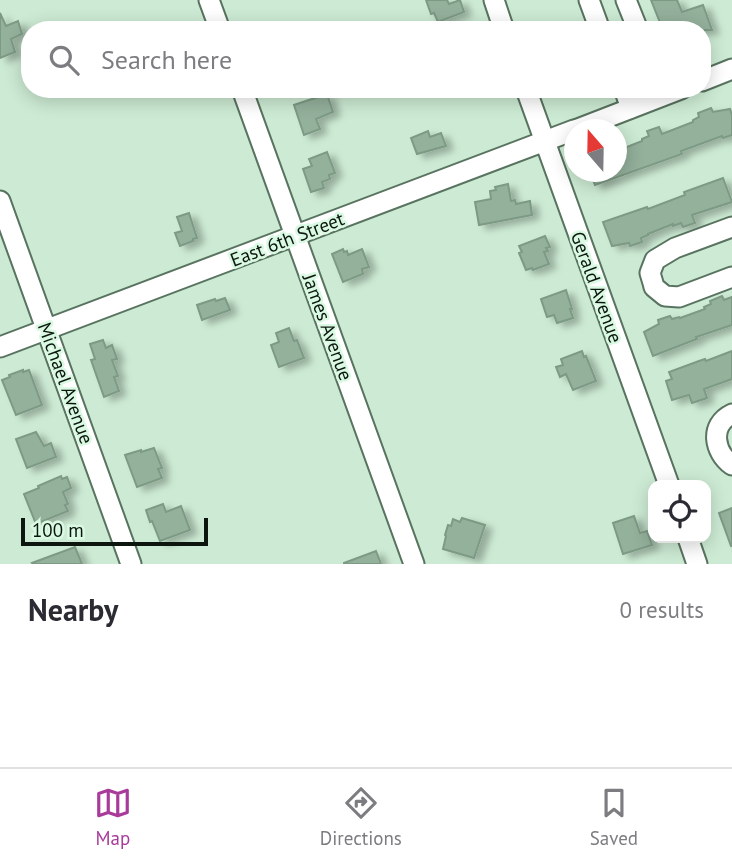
<!DOCTYPE html>
<style>
body{margin:0;font-family:"PT Sans",sans-serif;background:#f2f2f3;color:#2b2b33}
.controls{position:absolute;right:21px;bottom:21px;display:grid;overflow:hidden;border-radius:14px;box-shadow:0 4px 18px #0003}
.controls button{width:63px;height:63px;display:grid;place-items:center;padding:0;border:0;border-bottom:2px solid #e1e1e2;background:#fff;color:#2b2b33;font:35px sans-serif}
.compass{position:absolute;left:564px;top:119px;width:63px;height:63px;border-radius:50%;background:#fff;box-shadow:0 4px 18px #0003;rotate:340deg}
.scale{position:absolute;left:21px;bottom:18px;width:187px;box-sizing:border-box;padding-left:7px;border:4px solid #0c160f;border-top:0;font-size:19px;line-height:24px;white-space:nowrap;color:#0c160f;-webkit-text-stroke:5px #daf9e2;paint-order:stroke}
.list{margin:0;padding:0;list-style:none}
h2{display:flex;justify-content:space-between;align-items:center;height:91px;margin:0;padding:0 28px;font-size:30px}
h2 small{font-size:23px;font-weight:400;color:#7c7c81}
.icon{flex:none;width:38px;height:38px;fill:none;stroke:currentColor;stroke-width:2;stroke-linecap:round;stroke-linejoin:round}
.map{position:relative;flex:none;width:732px;height:564px;overflow:hidden}
.search{position:absolute;background:#fff;box-shadow:0 4px 18px #0003;left:21px;right:21px;top:21px;height:77px;display:flex;align-items:center;gap:18px;box-sizing:border-box;padding:0 24px;border-radius:28px;color:#7c7c81;font-size:26px}
.sheet{height:203px;background:#fff}
nav{display:flex;justify-content:space-around;align-items:center;box-sizing:border-box;height:98px;border-top:2px solid #e1e1e2;background:#fff;font-size:19px;color:#7c7c81}
nav a{display:grid;justify-items:center;gap:4px}
nav .on{color:#a83b9a}
.map>svg:first-child{display:block}
.building{fill:#94b19c;stroke:#7d9a85;stroke-width:2;filter:url(#shadow)}
.lines{fill:none;stroke-linecap:round;stroke-linejoin:round}
.minor-casing{stroke:#58735f;stroke-width:23}
.minor{stroke:#fff;stroke-width:19}
.labels{text-anchor:middle;stroke-width:5;stroke-linejoin:round;paint-order:stroke}
.street-label{font-size:19px;fill:#0c160f;stroke:#daf9e2}
</style>
<div class="map">
<svg width="732" height="564" viewBox="0 0 732 564">
<defs>
<filter id="shadow"><feDropShadow dx="7" dy="4" stdDeviation="3.5" flood-color="#0004"/></filter>
</defs>
<rect width="100%" height="100%" fill="#cdebd4"/>
<g class="building">
<polygon points="426,0 447,0 449,4 460,0 464,12 438,22 434,13 431,14"/>
<polygon points="651,0 677,0 682,12 703,5 712,30 663,30"/>
<polygon points="0,13 6,26 18,21 22,34 11,39 15,52 0,58"/>
<polygon points="327,94 333,112 316,119 320,129 304,135 294,105"/>
<polygon points="711,108 713,112 730,109 732,115 732,135 723,138 722,136 681,151 682,154 595,185 590,172 617,172 617,151 642,141 642,139 649,136 647,131 659,127 662,134 693,122 693,120 699,117 698,113"/>
<polygon points="428,131 430,137 441,133 446,146 417,154 411,138"/>
<polygon points="327,152 335,173 329,175 330,179 322,182 324,188 311,192 303,169 312,166 309,159"/>
<polygon points="723,178 732,202 692,215 695,223 683,227 681,223 673,226 673,224 648,234 648,235 641,238 642,242 630,246 629,243 612,246 603,222 647,207 648,209 685,195 684,192"/>
<polygon points="508,184 511,201 515,200 516,204 530,201 532,215 479,225 475,202 491,199 490,191 496,190 495,187"/>
<polygon points="189,213 197,238 193,239 193,241 180,246 175,233 182,231 177,217"/>
<polygon points="545,236 550,247 546,248 548,251 544,252 549,264 533,270 532,268 526,270 519,253 522,252 519,246"/>
<polygon points="343,249 344,252 347,251 348,255 362,249 369,267 362,269 363,274 343,282 332,254"/>
<polygon points="566,290 572,309 570,309 573,318 557,323 554,315 547,317 541,299"/>
<polygon points="722,296 724,300 732,297 732,325 696,337 697,339 653,356 644,332 659,324 658,320 670,316 672,319 679,317 680,318 705,309 704,307 711,304 710,301"/>
<polygon points="225,298 230,310 202,320 197,305 215,299 216,301"/>
<polygon points="289,328 294,341 297,340 304,358 279,367 271,345 279,342 276,333"/>
<polygon points="103,340 106,348 112,345 117,359 112,360 118,376 114,377 119,391 104,397 91,360 95,359 90,344"/>
<polygon points="582,351 584,357 586,356 596,381 573,390 566,374 560,377 556,367 563,365 561,359"/>
<polygon points="732,351 732,379 704,389 707,398 692,403 689,395 672,400 666,381 672,379 669,372 699,361 705,359 706,361"/>
<polygon points="23,370 23,372 29,370 42,405 16,415 2,380 10,377 9,375"/>
<polygon points="36,432 44,446 51,443 56,457 27,468 16,439"/>
<polygon points="154,448 162,468 158,469 162,478 137,487 125,455 141,450 141,452"/>
<polygon points="61,476 62,479 67,477 71,488 63,492 68,504 65,505 68,511 36,524 24,494 39,488 38,486"/>
<polygon points="163,504 166,512 181,506 190,530 160,541 152,521 150,522 146,510"/>
<polygon points="732,508 732,546 731,546 719,513"/>
<polygon points="634,516 640,533 647,531 652,545 623,554 613,523"/>
<polygon points="462,518 485,525 474,558 443,549 446,536 445,535 448,525 451,526 453,519 460,522"/>
<polygon points="75,547 82,564 33,564 32,563"/>
<polygon points="376,551 381,564 344,564 344,563"/>
</g>
<g class="lines">
<defs>
<g id="minor">
<polyline points="209,0 220,30"/>
<polyline points="494,0 504,30"/>
<polyline points="589,0 600,30"/>
<polyline points="626,0 638,30"/>
<polyline points="702,81 732,69"/>
<polyline points="242,89 414,564"/>
<polyline points="526,89 669,485"/>
<polyline points="624,89 631,108"/>
<polyline points="575,130 681,89"/>
<polyline points="0,201 131,564"/>
<polyline points="732,227 675,248 655,260 650,273 653,283 654,287 665,296 679,297 732,277"/>
<polyline points="0,347 574,130"/>
<path d="M732,414C709,425 714,452 732,465"/>
<polyline points="688,538 697,564"/>
</g>
</defs>
<use href="#minor" class="minor-casing"/>
<use href="#minor" class="minor"/>
</g>
<g class="labels">
<g class="street-label">
<text transform="translate(287 239) rotate(-21)" y="7">East 6th Street</text>
<text transform="translate(597 287) rotate(70)" y="7">Gerald Avenue</text>
<text transform="translate(328 327) rotate(70)" y="7">James Avenue</text>
<text transform="translate(66 383) rotate(70)" y="7">Michael Avenue</text>
</g>
</g>
</svg>
<div class="controls">
<button><svg class="icon" aria-label="locate" viewBox="0 0 24 24"><circle cx="12" cy="12" r="6"/><path d="M12 2v4M12 18v4M2 12h4M18 12h4"/></svg></button>
</div>
<svg class="compass" viewBox="-18 -18 36 36"><path d="M0-13l5 13h-10z" fill="#e53935"/><path d="M0 13l5-13h-10z" fill="#7c7c81"/></svg>
<div class="scale">100 m</div>
<div class="search"><svg class="icon" aria-label="search" viewBox="0 0 24 24"><circle cx="10" cy="10" r="6"/><path d="M15 15l6 6"/></svg>Search here</div>
</div>
<section class="sheet">
<h2>Nearby<small>0 results</small></h2>
<ul class="list">
</ul>
</section>
<nav>
<a class="on"><svg class="icon" aria-label="map" viewBox="0 0 24 24"><path d="M3 6l6-2 6 2 6-2v14l-6 2-6-2-6 2zM9 4v14M15 6v14"/></svg>Map</a>
<a><svg class="icon" aria-label="directions" viewBox="0 0 24 24"><path d="M12 3l9 9-9 9-9-9zM9 14v-3h6M13 9l2 2-2 2"/></svg>Directions</a>
<a><svg class="icon" aria-label="saved" viewBox="0 0 24 24"><path d="M7 4h10v16l-5-4-5 4z"/></svg>Saved</a>
</nav>
